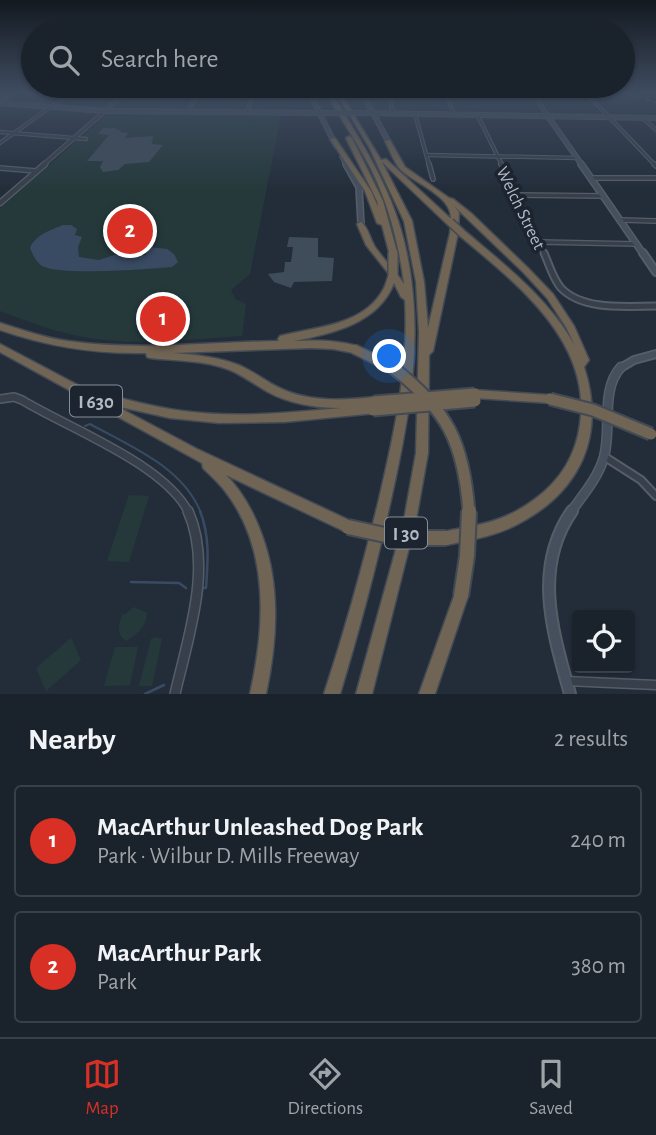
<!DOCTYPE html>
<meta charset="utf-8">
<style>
body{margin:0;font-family:"Alegreya Sans",sans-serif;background:#272f38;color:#f1f3f6}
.controls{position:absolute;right:21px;bottom:21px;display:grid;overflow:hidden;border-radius:7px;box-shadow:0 2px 5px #0004}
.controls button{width:63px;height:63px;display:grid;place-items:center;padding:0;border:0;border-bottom:2px solid #383f48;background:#1a222c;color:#f1f3f6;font:35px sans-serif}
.you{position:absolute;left:390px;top:357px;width:24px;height:24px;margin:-18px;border:5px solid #fff;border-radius:50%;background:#1a73e8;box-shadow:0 0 0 10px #1a73e833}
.badge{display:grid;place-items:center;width:46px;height:46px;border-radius:50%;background:#d93025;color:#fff;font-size:23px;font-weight:700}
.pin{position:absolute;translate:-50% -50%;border:4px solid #fff;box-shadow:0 2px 7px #0006}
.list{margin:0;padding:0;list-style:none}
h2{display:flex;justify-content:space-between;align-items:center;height:91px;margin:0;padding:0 28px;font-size:30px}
h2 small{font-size:23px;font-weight:400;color:#9fa4a9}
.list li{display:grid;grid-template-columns:46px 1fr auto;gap:21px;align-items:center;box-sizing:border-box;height:112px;margin:0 14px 14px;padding:0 14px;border:2px solid #383f48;border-radius:7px}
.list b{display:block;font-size:26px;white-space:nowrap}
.list p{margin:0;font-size:23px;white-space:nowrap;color:#9fa4a9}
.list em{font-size:23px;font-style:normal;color:#9fa4a9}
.icon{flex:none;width:38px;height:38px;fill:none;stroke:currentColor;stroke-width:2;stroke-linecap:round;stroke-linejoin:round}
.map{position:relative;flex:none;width:656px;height:694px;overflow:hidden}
.search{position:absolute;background:#1a222c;box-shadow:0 2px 5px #0004;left:21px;right:21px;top:21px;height:77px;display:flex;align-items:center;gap:18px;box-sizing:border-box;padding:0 24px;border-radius:38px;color:#9fa4a9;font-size:26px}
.sheet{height:343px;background:#1a222c}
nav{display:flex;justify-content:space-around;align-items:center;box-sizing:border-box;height:98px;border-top:2px solid #383f48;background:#1a222c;font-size:19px;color:#9fa4a9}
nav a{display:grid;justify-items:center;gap:4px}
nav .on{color:#d93025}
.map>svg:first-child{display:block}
.green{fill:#25393b}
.water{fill:#394b63}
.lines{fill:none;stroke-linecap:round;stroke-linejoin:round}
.stream-far1{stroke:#394b63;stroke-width:2}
.stream{stroke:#394b63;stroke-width:2.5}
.building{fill:#3f4c59}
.minor-far4-casing{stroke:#555d68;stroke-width:4.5}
.minor-far3-casing{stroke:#555d68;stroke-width:6}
.minor-far2-casing{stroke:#555d68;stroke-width:9}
.minor-far1-casing{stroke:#555d68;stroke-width:10}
.minor-casing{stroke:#555d68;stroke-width:11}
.tertiary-far3-casing{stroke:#555d68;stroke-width:5}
.tertiary-far2-casing{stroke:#555d68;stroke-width:7}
.tertiary-far1-casing{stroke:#555d68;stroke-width:10}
.tertiary-casing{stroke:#555d68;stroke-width:12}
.secondary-far4-casing{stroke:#555d68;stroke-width:6}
.secondary-far3-casing{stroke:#555d68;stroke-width:8}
.secondary-far2-casing{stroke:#555d68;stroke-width:10}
.secondary-far1-casing{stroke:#555d68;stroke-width:11}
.secondary-casing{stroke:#555d68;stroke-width:14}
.primary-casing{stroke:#404853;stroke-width:6}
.motorway-casing{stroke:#424a55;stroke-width:3}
.minor-far4{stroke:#373f4a;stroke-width:2.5}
.minor-far3{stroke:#373f4a;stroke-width:3.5}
.minor-far2{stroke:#373f4a;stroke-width:5}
.minor-far1{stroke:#373f4a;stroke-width:6}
.minor{stroke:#373f4a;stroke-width:8}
.tertiary-far3{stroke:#373f4a;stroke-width:3.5}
.tertiary-far2{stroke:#373f4a;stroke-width:4.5}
.tertiary-far1{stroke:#373f4a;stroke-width:7}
.tertiary{stroke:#373f4a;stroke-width:9}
.secondary-far4{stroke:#454f5d;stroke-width:4.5}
.secondary-far3{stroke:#454f5d;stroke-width:5}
.secondary-far2{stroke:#454f5d;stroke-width:6}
.secondary-far1{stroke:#454f5d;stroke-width:8}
.secondary{stroke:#454f5d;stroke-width:10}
.primary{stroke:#555e6a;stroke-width:4.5}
.motorway{fill:#706454;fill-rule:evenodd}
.rail{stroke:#596371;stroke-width:2;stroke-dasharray:4.5 4.5;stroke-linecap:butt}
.secondary-bridge-casing{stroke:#555d68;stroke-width:6;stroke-linecap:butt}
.motorway-bridge-far3-casing{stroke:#424a55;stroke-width:10;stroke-linecap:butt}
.motorway-bridge-far2-casing{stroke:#424a55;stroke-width:12;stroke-linecap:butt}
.motorway-bridge-far1-casing{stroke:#424a55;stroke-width:15;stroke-linecap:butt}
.motorway-bridge-casing{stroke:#424a55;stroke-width:18;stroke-linecap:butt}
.secondary-bridge{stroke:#454f5d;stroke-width:4.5}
.motorway-bridge-far3{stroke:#706454;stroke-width:7}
.motorway-bridge-far2{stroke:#706454;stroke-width:9}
.motorway-bridge-far1{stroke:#706454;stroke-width:11}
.motorway-bridge{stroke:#706454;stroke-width:14}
.labels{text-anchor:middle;stroke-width:7;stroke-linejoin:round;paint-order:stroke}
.far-street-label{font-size:18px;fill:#b2bac6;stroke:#1c242f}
.shield{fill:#1c242f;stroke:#858d99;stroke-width:2}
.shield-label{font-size:19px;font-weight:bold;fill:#b2bac6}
</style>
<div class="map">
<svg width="656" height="694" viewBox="0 0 656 694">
<rect width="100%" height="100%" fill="#232d3a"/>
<g class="green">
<path d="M110,112L281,115L250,274L231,290L235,299L246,304L242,336C192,339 139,346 89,338C58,333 29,322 0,311V208Z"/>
<polygon points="129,495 149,496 129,562 107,561"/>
<path d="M134,607L147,613C146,628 137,633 127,641C114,635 120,622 123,613L124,615Z"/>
<polygon points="155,637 162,639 152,686 139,686 151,639"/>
<polygon points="71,638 81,660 46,691 36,668"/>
<polygon points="115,647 138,647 130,685 104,686"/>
</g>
<path class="water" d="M63,225H71L77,229L75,235L82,237L78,247L79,257L99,260L133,249L131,256L146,255L148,247L167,249L174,254L178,262L172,267C148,269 60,276 42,266C36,262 33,255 30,248C35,235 51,230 63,225Z"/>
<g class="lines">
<path class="stream-far1" d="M85,426L90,424C130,446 183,467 201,513"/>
<g class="stream">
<path d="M200,511C210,536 208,561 206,588H203"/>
<polyline points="131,582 179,583 186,588"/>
<polyline points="145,694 164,685"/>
</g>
</g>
<g class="building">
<polygon points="103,128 117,128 116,130 121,130 120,132 128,133 125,138 153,136 152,144 163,145 149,162 125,164 118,170 103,172 100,167 103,161 87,161 109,135 98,134"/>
<polygon points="289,237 318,238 318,257 334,258 332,281 294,282 291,288 274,282 268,274 284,272 285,262 291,262 293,247 287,247"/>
</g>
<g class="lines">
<defs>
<g id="minor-far4">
<polyline points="389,94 393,113"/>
<polyline points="446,94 454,114"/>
<polyline points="534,94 547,115"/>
<polyline points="587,94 655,165"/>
<polyline points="105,111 124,94"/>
<polyline points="188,112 198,94"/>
<polyline points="247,112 253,94"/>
<polyline points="415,114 429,165"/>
<polyline points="477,114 502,165"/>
<polyline points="643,118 656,130"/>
<polyline points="0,132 86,139"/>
<polyline points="0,143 69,94"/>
<polyline points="427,155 578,158"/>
</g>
<g id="minor-far3">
<polyline points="429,164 433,179"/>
<polyline points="501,164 545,255"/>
<polyline points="654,164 656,166"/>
<polyline points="0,168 36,171"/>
<polyline points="592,178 656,178"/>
<polyline points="516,195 604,196"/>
<polyline points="621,220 656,221"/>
<polyline points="539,242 637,244"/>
</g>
<path id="minor-far2" d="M544,253C549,264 553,279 561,288C583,311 627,306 656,306"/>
<polyline id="minor-far1" points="605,457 641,480 656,496"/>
<polyline id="minor" points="566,681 656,685"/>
<polyline id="tertiary-far3" points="43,165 105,111"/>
<polyline id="tertiary-far2" points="0,203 45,164"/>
<path id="tertiary-far1" d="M0,399L14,397L22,400C68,428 165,464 189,513"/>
<path id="tertiary" d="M175,694C188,637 213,567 188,511"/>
<g id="secondary-far4">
<polyline points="310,94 336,146"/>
<polyline points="363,94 388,141"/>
<polyline points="0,103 105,111 325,113"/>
<polyline points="367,113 656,118"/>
<polyline points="547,115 582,165"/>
<polyline points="342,156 347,165"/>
</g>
<g id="secondary-far3">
<polyline points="346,164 359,187 361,224"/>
<polyline points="581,164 644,255"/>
</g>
<g id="secondary-far2">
<polyline points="643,253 656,272"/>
<polyline points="619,369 634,360 656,354"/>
</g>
<path id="secondary-far1" d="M570,513C583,495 598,478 604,457C612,428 600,390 621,367"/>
<path id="secondary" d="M570,694C553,633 532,568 572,511"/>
<polyline id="primary" points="0,101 11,94"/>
<g id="motorway">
<path d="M328,94H332C361,141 391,187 404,241C426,331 410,415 390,504C376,568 359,631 340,694H324C345,630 363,565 379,499C394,434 409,368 405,300L401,297L394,283C379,323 332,334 293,341C315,340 336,340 357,346L359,349L357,352L354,353L333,349L312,348L173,353C196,355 220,357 241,366C258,374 271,386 289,392C316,402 346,400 374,397L378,399L379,402L375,406L378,410L377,413L285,422L219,423L170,418L116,406L197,449L353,522L354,527L353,532L348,533L226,475C240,489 250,506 258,525C281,579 278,637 266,694H250C265,627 270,549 225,491C219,483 210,475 203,468L202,463L0,352V344L89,391H92C122,398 152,407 183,411C235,418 288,413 341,408C316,408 290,404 268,392C255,385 244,376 230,370C205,360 176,361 150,358L147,357L146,353C94,354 49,347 0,330V323C23,330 44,338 68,341C138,351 209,342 279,341L278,339L280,336C315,327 363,326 383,290C386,285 387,279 389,274L366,245L357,224L361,222C368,227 370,239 375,247C384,260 395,270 404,284C399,245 389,205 371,169C358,143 340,119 328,94Z"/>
<path d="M337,94H341L381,160L386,159L451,219C452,196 416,184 401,170C394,163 390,150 385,141L390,140L405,167L449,198L453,199L472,214L528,268L553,294L574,326L589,360L584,367C606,435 581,491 518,524C496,536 470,540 446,545L441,543L439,538L441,533C451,529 462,529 472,526C495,522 517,513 535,499C560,481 576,455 580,424C592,341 516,283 460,236V232H466C506,266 549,299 575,346L566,327L547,298L523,272L454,206L459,212L458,233L433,351L429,355L428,453L416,520L372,694H356L404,520L416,453L419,332L416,282L404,221L369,147ZM382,162L447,224H451L450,233L428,328L424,282L412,221Z"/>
<polygon points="349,136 352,138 383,201 397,252 396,254 393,254 389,252 382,225 377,223 365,191 330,139 335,138 371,191 378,207 377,201 346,138"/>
<polygon points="475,390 550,395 554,396 555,399 554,402 550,403 475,398 471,397 470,394 471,391"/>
<polygon points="461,589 466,591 468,596 435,694 419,694 454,596 456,591"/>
</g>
</defs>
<use href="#minor-far4" class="minor-far4-casing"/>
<use href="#minor-far3" class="minor-far3-casing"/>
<use href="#minor-far2" class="minor-far2-casing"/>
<use href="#minor-far1" class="minor-far1-casing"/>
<use href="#minor" class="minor-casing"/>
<use href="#tertiary-far3" class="tertiary-far3-casing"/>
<use href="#tertiary-far2" class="tertiary-far2-casing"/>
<use href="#tertiary-far1" class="tertiary-far1-casing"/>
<use href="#tertiary" class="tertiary-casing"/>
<use href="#secondary-far4" class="secondary-far4-casing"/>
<use href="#secondary-far3" class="secondary-far3-casing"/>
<use href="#secondary-far2" class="secondary-far2-casing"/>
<use href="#secondary-far1" class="secondary-far1-casing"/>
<use href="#secondary" class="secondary-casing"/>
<use href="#primary" class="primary-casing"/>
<use href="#motorway" class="motorway-casing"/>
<use href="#minor-far4" class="minor-far4"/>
<use href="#minor-far3" class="minor-far3"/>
<use href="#minor-far2" class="minor-far2"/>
<use href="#minor-far1" class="minor-far1"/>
<use href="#minor" class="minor"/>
<use href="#tertiary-far3" class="tertiary-far3"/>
<use href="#tertiary-far2" class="tertiary-far2"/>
<use href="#tertiary-far1" class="tertiary-far1"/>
<use href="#tertiary" class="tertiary"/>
<use href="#secondary-far4" class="secondary-far4"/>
<use href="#secondary-far3" class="secondary-far3"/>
<use href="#secondary-far2" class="secondary-far2"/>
<use href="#secondary-far1" class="secondary-far1"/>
<use href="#secondary" class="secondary"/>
<use href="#primary" class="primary"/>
<use href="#motorway" class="motorway"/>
<g class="rail">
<polyline points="601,94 605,98"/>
<polyline points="628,94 656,102"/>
</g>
<defs>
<polyline id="secondary-bridge" points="325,113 367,113"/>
<g id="motorway-bridge-far3">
<polyline points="450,222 463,234"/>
<polyline points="393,252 393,255"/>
</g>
<g id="motorway-bridge-far2">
<polyline points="393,253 393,275"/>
<polyline points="354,349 395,369"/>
</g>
<g id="motorway-bridge-far1">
<path d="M392,367C448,410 464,443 469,513"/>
<polyline points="550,399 593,410 651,434"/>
<polyline points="374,402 475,394"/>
<polyline points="373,410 475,401"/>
</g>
<g id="motorway-bridge">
<polyline points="348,527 399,538 446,538"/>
<polyline points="461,596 467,556 469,511"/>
</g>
</defs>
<use href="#secondary-bridge" class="secondary-bridge-casing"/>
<use href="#motorway-bridge-far3" class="motorway-bridge-far3-casing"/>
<use href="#motorway-bridge-far2" class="motorway-bridge-far2-casing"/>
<use href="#motorway-bridge-far1" class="motorway-bridge-far1-casing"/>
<use href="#motorway-bridge" class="motorway-bridge-casing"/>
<use href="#secondary-bridge" class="secondary-bridge"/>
<use href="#motorway-bridge-far3" class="motorway-bridge-far3"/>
<use href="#motorway-bridge-far2" class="motorway-bridge-far2"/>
<use href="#motorway-bridge-far1" class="motorway-bridge-far1"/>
<use href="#motorway-bridge" class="motorway-bridge"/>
</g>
<linearGradient id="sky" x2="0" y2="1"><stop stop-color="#131920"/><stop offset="0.49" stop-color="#3f4c60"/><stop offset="1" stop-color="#3f4c60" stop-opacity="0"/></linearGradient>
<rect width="656" height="191" fill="url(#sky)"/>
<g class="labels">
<g class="far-street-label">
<text transform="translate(521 208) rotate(64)" y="6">Welch Street</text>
</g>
<g class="shield">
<rect x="70" y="385.5" width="52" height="31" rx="5"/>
<rect x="385" y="517.5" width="42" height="31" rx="5"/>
</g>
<g class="shield-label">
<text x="96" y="408">I 630</text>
<text x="406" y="540">I 30</text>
</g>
</g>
</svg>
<div class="controls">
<button><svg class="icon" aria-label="locate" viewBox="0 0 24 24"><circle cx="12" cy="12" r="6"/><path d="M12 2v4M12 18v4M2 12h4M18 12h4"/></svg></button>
</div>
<div class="you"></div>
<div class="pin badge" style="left:163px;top:319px">1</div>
<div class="pin badge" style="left:130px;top:231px">2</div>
<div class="search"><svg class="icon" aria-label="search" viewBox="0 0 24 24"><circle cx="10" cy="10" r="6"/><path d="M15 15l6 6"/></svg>Search here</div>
</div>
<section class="sheet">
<h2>Nearby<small>2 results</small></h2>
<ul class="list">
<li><span class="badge">1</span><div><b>MacArthur Unleashed Dog Park</b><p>Park · Wilbur D. Mills Freeway</p></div><em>240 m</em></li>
<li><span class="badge">2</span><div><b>MacArthur Park</b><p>Park</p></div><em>380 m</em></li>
</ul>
</section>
<nav>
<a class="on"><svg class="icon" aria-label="map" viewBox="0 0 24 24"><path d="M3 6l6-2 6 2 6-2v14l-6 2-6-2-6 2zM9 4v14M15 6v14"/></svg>Map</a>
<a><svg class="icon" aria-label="directions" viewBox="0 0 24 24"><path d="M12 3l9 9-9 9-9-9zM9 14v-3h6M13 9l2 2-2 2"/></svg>Directions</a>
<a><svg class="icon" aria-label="saved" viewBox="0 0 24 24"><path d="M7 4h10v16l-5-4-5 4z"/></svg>Saved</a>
</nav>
